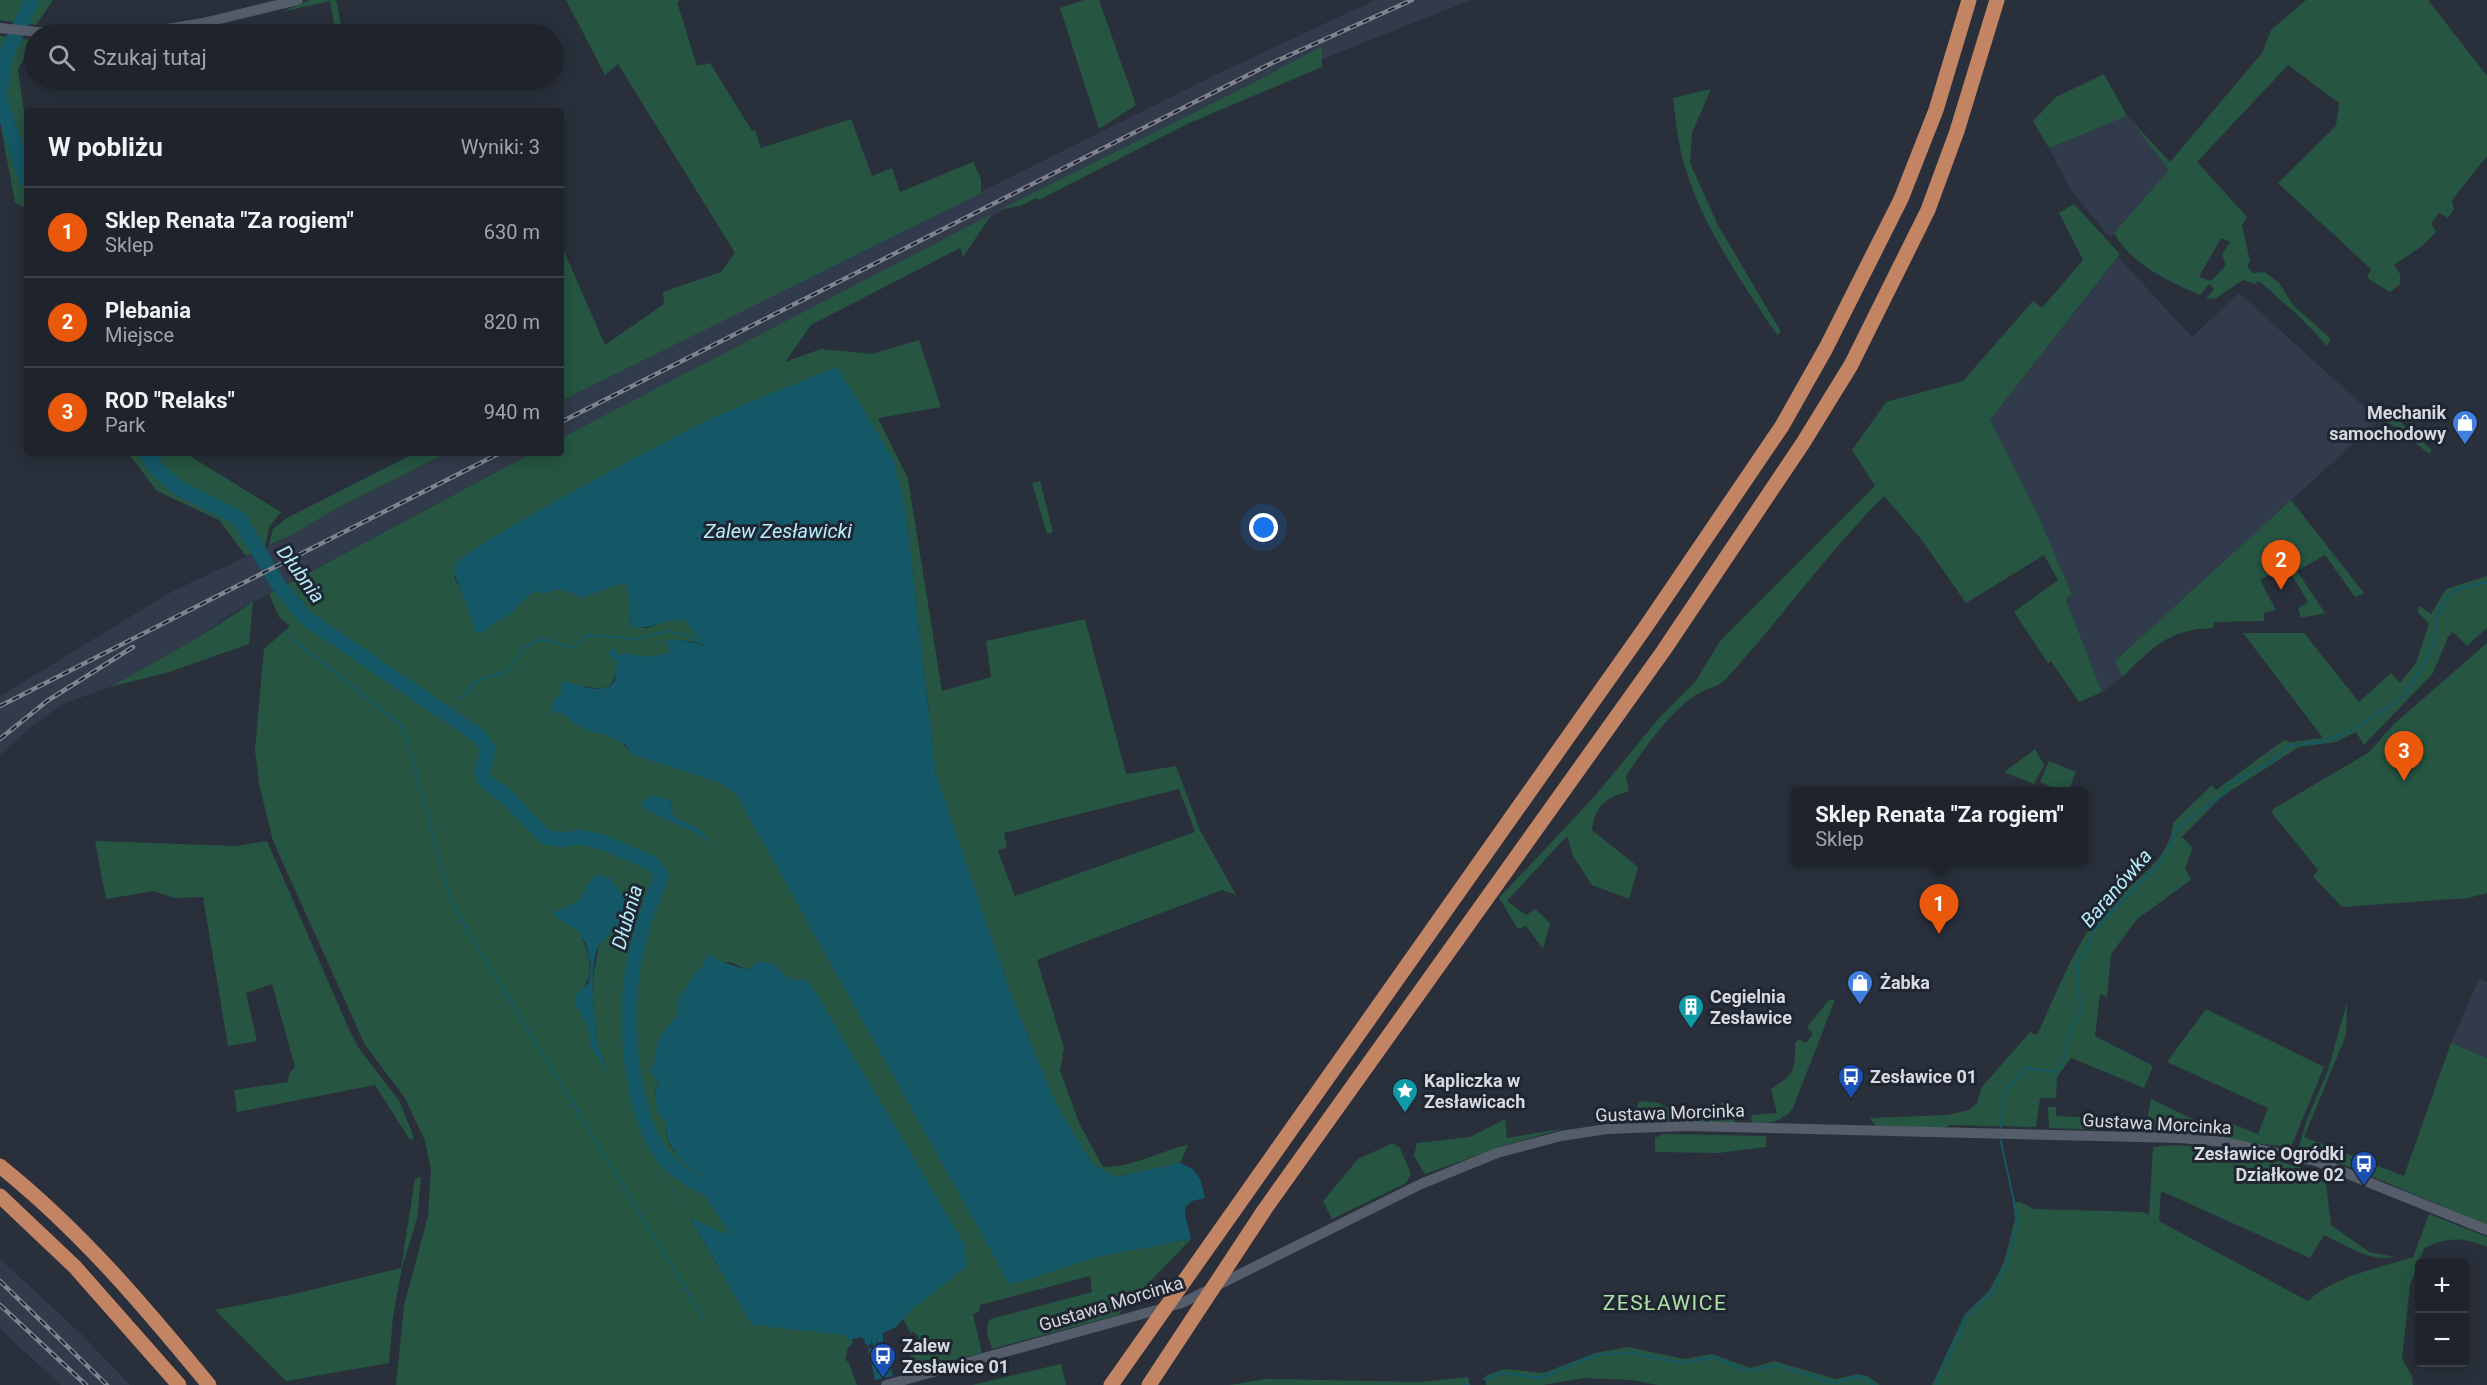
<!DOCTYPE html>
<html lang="pl">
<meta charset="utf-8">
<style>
body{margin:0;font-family:Roboto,sans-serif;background:#2c3038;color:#f1f3f6}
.controls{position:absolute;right:18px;bottom:18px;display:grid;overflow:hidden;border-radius:6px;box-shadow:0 3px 15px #0003}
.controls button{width:54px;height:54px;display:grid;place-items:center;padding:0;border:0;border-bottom:2px solid #3c4148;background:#1f242c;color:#f1f3f6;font:30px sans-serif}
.you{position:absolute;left:1264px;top:528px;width:21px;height:21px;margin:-15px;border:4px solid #fff;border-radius:50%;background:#1a73e8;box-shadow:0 0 0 9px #1a73e833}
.badge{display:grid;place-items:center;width:39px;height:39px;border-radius:50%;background:#ea580c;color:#fff;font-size:20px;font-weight:700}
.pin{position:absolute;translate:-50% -50px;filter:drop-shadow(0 2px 3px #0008)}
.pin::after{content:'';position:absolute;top:32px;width:21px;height:18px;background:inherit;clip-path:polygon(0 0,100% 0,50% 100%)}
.popup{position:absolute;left:1791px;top:787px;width:297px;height:78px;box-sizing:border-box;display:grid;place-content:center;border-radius:6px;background:#1f242c;filter:drop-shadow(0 2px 4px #0005);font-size:20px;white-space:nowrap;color:#a1a4a9}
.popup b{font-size:22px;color:#f1f3f6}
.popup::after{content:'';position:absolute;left:50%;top:100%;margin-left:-12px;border:12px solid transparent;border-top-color:#1f242c}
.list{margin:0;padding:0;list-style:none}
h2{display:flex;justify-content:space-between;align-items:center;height:78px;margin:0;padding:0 24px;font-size:26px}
h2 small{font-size:20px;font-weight:400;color:#a1a4a9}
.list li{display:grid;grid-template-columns:39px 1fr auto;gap:18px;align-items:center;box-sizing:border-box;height:90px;padding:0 24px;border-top:2px solid #3c4148}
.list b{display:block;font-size:22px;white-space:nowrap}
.list p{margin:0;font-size:20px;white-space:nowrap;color:#a1a4a9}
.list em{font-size:20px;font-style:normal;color:#a1a4a9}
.icon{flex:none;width:33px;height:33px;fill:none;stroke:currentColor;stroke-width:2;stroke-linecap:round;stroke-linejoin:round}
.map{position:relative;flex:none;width:2487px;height:1385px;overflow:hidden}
.search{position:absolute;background:#1f242c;box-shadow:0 3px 15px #0003;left:24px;top:24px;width:540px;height:66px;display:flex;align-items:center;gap:15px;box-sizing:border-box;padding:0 21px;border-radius:33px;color:#a1a4a9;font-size:22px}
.panel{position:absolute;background:#1f242c;box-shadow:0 3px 15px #0003;left:24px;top:108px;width:540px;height:348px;border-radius:6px}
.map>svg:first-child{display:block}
.built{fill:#323b4b}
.green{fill:#265542;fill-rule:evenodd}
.water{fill:#145767}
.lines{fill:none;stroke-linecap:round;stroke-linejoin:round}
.stream{stroke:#145767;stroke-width:2}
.river{stroke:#145767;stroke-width:15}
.tertiary{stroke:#565d6a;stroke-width:10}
.motorway{stroke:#c38463;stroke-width:15}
.rail-casing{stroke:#7f858e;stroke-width:4.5}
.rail{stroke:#202631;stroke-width:2;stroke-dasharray:7;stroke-linecap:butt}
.labels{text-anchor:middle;stroke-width:6;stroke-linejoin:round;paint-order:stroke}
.poi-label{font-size:18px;font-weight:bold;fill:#d5dae1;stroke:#202631;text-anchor:start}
.street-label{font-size:18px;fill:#d5dae1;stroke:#202631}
.water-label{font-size:20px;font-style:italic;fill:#b5ebfa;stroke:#202631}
.quarter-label{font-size:21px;letter-spacing:1.5px;fill:#ade2a4;stroke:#202631}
</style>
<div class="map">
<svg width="2487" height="1385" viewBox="0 0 2487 1385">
<rect width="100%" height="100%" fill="#29303b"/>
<g class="built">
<polygon points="1375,0 1471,0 1328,57 1147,136 561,438 561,401 1213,76"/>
<polygon points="2127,116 2169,170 2110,238 2069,187 2049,148"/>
<polygon points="2118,257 2192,337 2239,293 2379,420 2115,661 2122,677 2102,692 2066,598 2072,594 2037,513 1990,420"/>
<polygon points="447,453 532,453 233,613 199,637 110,687 65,703 32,726 0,755 0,696 173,591 292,535 337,508"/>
<polygon points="2479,979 2487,982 2487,1058 2451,1043"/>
<polygon points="0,1259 80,1333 130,1385 61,1385 0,1329"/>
</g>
<g class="green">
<polygon points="0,0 53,0 36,25 0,20"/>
<polygon points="310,0 336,0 343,34 336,34 330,1 281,12"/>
<polygon points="566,0 681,0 677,2 697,66 710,63 752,131 755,130 761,148 851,119 872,176 892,168 900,192 973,162 981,179 981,193 561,401 564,326 561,320 561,244 605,345 664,304 663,292 721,272 735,253 618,64 605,75"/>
<polygon points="1084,0 1099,0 1136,105 1099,129 1060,8"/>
<path d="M2306,0H2428L2487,76V156L2452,200L2454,209L2448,218L2439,213L2431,224L2436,232L2422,246L2394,265L2400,274V284L2390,292L2367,278L2371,269L2278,183L2336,126L2339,103L2288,65L2197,162L2247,217L2242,225L2250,261L2247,266L2253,273L2265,272L2280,284L2292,304L2331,339L2327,346L2300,317L2259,281L2255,284L2243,280L2216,298L2206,299L2214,289L2209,284L2200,295C2168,281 2132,265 2114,233L2169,170L2127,116L2049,148L2033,121L2056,97L2104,74L2127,116L2170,162L2262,53L2271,30ZM2221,238L2230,242L2222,255L2226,265L2211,281L2199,277Z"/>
<polygon points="0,36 32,40 18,70 27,133 27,209 15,202 0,122"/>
<polygon points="1322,46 1322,67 1187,124 1039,200 1036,198 1020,206 999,210 1257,81"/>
<path d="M1711,89L1692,133L1690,163L1718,225L1781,332L1777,335C1743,284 1704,229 1686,170C1678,147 1676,122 1673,98Z"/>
<path d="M2074,204L2120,254L1990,420L2037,513L2072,594L2066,599L2102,692L2079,702L2051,661L2048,663L2014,612L2058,580L2044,555L1966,603L1921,539L1884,496C1827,553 1781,619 1726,679C1718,688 1703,689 1694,696C1666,716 1645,748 1626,776L1629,791C1606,798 1595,805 1592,830L1638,867L1629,899L1592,885L1573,856L1567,836L1507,901L1526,915L1535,909L1550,923L1543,949L1526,926L1518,929L1499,898L1594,797L1659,718L1695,682L1720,641L1875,486L1852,450L1886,402L1963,381L2033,301L2042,308L2083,260L2059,213Z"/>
<path d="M992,214L963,257L960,248L811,325L785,362L821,349L872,354L919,340L941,407L878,418L908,479L942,691L991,677L986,641L1085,619L1126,774L1176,766L1200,830L1236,895L1222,890L1037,960L1064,1048L1060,1071L1080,1125L1103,1167C1132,1168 1159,1151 1188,1145L1180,1163L1116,1177L1093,1165L1057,1106L1012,997L936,775L906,513L454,577L475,619V633H484C492,623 501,619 511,613C521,605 525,596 537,591L544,594C558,586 568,591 581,598L623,583L628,585L631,626L647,628L672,619H684L704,644L683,640L664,642L669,646L668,653L652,657L624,653L618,657L616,649L610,651L613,660L617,662C618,669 616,670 615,676C610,698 585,683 569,685L557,700C571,740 616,724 631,754L720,783L736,794L1010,1285L1096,1257L1191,1239L1118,1315L992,1349C989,1339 983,1328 991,1319L1092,1292L1090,1276L980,1305L979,1312L973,1314L982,1353L915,1369L906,1344L919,1338L914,1332L910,1333L903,1318L912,1309L790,979L771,962L748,970L730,962L703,965L691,979L679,998L677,1016L659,1037L654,1063L649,1071L659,1081C651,1095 657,1108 665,1121C668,1126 665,1133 667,1139C674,1156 689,1167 704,1176L699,1178L679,1171L684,1185L705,1196L729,1233L725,1234L690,1218L752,1325L845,1335L848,1340L852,1339L853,1343L848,1348L845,1359L849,1363L857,1385H396L404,1306L428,1216L431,1170L425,1141L405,1098L365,1045L273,841L259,784L255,750L264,649L290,626L279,617L269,594L532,453H561V438ZM1179,789L1195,832L1015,896L998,851L1007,847L1004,833ZM670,800L673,816L699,829L712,843L698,834L644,809ZM587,891L624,921L599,945L592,982L596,1039L607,1071L590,1044V1030L576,1005L575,996C607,972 580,935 566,908L580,901Z"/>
<polygon points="2380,413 2391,414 2432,450 2429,454 2396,427 2374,416"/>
<polygon points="128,453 185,453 281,512 269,527 265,547 246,556 219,520 157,491"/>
<polygon points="415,453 447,453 337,508 292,535 269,545 273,529 287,518"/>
<polygon points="1040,481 1053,532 1047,534 1032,483"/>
<path d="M2291,500L2364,593L2355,597L2325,555L2297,571L2325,613L2301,618L2298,608L2308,602L2286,565L2260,580L2276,610L2264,613V621L2214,622L2213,628C2168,629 2153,648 2122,677L2115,661Z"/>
<path d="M2487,576V628L2467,646L2453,632L2448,637L2433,673L2364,745L2356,732L2336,742L2299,747L2221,797L2182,837L2193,848L2185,868L2191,880L2137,919L2111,954L2107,997L2100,994L2095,1036L2153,1066L2144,1088L2071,1058L2057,1077L2056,1098H2040L2036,1127L1949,1125L1944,1129L1876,1126L1870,1118L1948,1115L1969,1110L1977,1103L1982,1087L2030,1032L2037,1035C2054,999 2069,959 2091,926C2113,892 2171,867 2173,823L2212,785L2216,790L2284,740L2290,742L2323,738L2243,633H2304L2359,702L2391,673L2400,683L2416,663L2429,624L2417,611L2420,606L2431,614L2446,589Z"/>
<polygon points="253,602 249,644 169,672 110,687 199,637"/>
<polygon points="2487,643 2487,893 2468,898 2342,907 2313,877 2318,870 2272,813 2273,809 2368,753 2394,724"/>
<polygon points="2035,749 2044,765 2034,784 2004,772"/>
<polygon points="2049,761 2076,772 2068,791 2060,791 2040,782"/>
<polygon points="95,841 237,846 267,841 348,1027 358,1047 400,1102 414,1138 410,1140 375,1085 237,1112 234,1090 288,1082 289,1074 295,1067 272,984 246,993 257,1041 228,1046 203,897 174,898 154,891 106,899"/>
<path d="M1829,1000H1835L1792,1110C1780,1122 1770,1123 1754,1123L1751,1120L1752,1115L1777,1113L1771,1089C1795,1073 1795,1072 1795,1043L1799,1039L1806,1043L1813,1034L1807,1027Z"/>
<polygon points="2347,1002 2346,1035 2304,1137 2404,1176 2451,1043 2487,1058 2487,1225 2347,1166 2298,1150 2306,1122 2328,1070"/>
<polygon points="2206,1009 2324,1067 2291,1147 2148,1132 2146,1126 2151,1099 2203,1124 2221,1137 2228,1122 2258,1134 2268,1108 2167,1062"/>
<polygon points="1639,1101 1658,1103 1678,1113 1700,1113 1717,1109 1722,1102 1740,1106 1734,1122 1639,1121 1635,1114"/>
<polygon points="2048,1107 2056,1107 2056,1116 2139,1120 2139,1127 2133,1131 2049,1128"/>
<polygon points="1505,1119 1507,1138 1566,1128 1506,1145 1425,1174 1414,1156 1417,1143 1470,1137"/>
<polygon points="1663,1134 1766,1136 1766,1147 1718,1153 1655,1152 1655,1138"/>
<polygon points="1393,1143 1400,1148 1411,1174 1406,1183 1332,1219 1323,1201 1358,1159"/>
<path d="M2177,1145C2229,1151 2277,1157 2325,1176L2331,1225L2369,1252L2395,1257C2369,1262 2347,1246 2324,1235L2310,1258L2161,1191L2159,1221L2308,1301C2336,1275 2377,1269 2413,1257L2429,1214L2487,1237V1247C2463,1237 2448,1237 2424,1248L2410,1285L2402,1359L2412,1376L2413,1385H1932L1965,1314L1989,1291L2004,1262L2015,1219L2013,1203L2020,1202L2034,1209L2142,1212L2149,1215L2153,1147Z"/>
<polygon points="421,1177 417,1219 402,1267 393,1317 389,1363 286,1381 215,1310 294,1294 401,1268 415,1179"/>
<polygon points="1628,1347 1684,1359 1712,1354 1750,1368 1774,1361 1836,1379 1858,1374 1867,1376 1880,1385 1658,1385 1631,1380 1583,1378 1543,1385 1486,1385 1485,1376 1504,1369 1544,1373 1595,1353"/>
<polygon points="1061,1364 1066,1385 972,1385"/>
<polygon points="1468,1377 1470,1385 1229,1385 1266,1379 1421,1382"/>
</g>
<g class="water">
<path d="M837,367L894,460L906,513L936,775L1012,997L1057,1106L1093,1165L1116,1177L1180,1163L1193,1169L1200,1179L1205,1198L1192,1201L1186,1206L1185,1215L1191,1239L1096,1257L1010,1285L736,794L720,783L631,754L626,745L604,734L591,732L575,724L562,713H553L551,705L562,691L561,681L594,689L609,687L615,681L617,663L609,655L610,651L616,648L618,657L624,653L652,657L668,653L669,646L663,641L683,640L703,645L685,620C666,618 648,632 631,626L628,586L623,583L581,598C568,591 558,586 544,594L537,591C524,596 521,605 511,613C501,620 492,623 484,633H475C474,613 451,578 455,565C459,550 682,432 711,419C752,400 795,384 837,367Z"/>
<polygon points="653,795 670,800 673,816 699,829 715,846 698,834 644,809 641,803"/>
<path d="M596,875L609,877L628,903L624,921L599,945L595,956L592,982L596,1039L608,1075L689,1217L725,1234L729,1233L705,1196L684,1185L672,1173L679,1171L699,1178L703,1176L680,1160L667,1139L666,1122L657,1112L655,1093L659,1081L649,1071L654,1063L659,1037L677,1016L679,998L691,979L703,965L708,954C718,962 735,966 748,970L757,962H771L790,979L809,981L965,1245L967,1266L912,1309L895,1328L883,1333V1342L878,1343L876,1337L877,1345L873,1346L871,1339V1344L867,1346L862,1337L848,1340L844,1335L752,1325L590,1044V1030L576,1005L575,996L589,982L591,965L586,944L577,930L555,917L553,912C588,902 577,895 596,875Z"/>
<polygon points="883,1344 893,1376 875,1380 868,1348 878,1349 885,1376 879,1345"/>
</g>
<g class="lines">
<g class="stream">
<polyline points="291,634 295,641 400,724 407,740 452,905 704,1319"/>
<polyline points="461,698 476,681 508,671 525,647 543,639 572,648 588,635 636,639 667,631 685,635 704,644"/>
<polyline points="448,713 454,706"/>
<polyline points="2000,1131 2004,1092 2026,1068 2056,1072 2063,1063 2068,1039 2080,1012 2078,962 2090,944 2095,928 2160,863 2173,841 2176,829 2224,794 2231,783 2272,761 2291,745 2322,742 2353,730 2403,697 2428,657 2436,636 2436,620 2444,601 2455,590 2487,582"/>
<polyline points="1484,1379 1503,1373 1541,1378 1596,1355 1631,1353 1683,1363 1714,1357 1748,1371 1777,1365 1834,1383 1859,1376 1874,1385"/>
<polyline points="1465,1385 1468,1384"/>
<polyline points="1936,1385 1967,1315 1992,1293 2008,1262 2018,1220 2000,1137"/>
</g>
<g class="river">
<polyline points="0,91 5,57 32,0"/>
<polyline points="0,98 27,182"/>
<path d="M147,453L156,468L177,487L239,518L279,586L306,618L479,736L488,749L482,772L486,782L504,794L545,837L564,840L580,837L602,842L652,863L662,876C647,908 636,945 631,981C624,1033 633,1159 693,1179"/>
</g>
<g class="tertiary">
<polyline points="0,28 56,34"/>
<polyline points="137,34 203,23 298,0"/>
<polyline points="886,1385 1182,1303 1421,1184 1497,1153 1561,1136 1607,1129 1686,1126 2181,1138 2223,1142 2316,1161 2487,1230"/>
</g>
<g class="motorway">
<path d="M0,1166C80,1230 144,1306 209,1385"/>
<polyline points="0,1196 75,1267 179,1385"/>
<polyline points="1111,1385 1647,625 1782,426 1826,348 1901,199 1936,110 1969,0"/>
<polyline points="1149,1385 1265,1209 1664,650 1803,443 1851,365 1928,210 1957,131 1997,0"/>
</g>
<defs>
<g id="rail">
<polyline points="561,422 1272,63 1412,0"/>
<polyline points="0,706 500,453"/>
<polyline points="0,739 47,701 133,647"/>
<polyline points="0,1281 107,1385"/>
<polyline points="0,1305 86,1385"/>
</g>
</defs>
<use href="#rail" class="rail-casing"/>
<use href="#rail" class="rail"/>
</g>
<defs>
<symbol id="shop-pin" viewBox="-11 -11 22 30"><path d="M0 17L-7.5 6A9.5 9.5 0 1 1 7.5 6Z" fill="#3f7fe0" stroke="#202631"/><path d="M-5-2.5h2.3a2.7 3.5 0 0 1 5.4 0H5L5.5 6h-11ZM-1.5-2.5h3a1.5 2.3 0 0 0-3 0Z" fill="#fff"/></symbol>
<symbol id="building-pin" viewBox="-11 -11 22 30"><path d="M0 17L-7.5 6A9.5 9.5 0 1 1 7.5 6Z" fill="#0f9aa8" stroke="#202631"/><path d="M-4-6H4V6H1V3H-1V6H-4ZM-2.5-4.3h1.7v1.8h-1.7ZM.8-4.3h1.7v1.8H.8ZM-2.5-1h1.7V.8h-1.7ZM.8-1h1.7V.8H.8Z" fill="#fff"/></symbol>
<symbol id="bus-pin" viewBox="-11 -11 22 30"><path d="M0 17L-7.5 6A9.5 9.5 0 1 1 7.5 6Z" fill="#1a4fb4" stroke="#202631"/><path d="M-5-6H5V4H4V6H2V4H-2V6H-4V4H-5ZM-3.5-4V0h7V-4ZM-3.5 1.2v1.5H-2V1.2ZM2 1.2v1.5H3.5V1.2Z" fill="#fff"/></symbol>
<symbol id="sight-pin" viewBox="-11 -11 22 30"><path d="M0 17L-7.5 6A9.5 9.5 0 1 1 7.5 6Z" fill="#0f9aa8" stroke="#202631"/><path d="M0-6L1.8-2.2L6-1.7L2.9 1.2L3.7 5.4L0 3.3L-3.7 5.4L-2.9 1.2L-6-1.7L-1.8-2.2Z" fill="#fff"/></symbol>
</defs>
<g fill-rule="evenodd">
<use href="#shop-pin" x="2450" y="408" width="30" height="40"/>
<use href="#shop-pin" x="1845" y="968" width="30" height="40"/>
<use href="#building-pin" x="1676" y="992" width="30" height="40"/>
<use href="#bus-pin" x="1836" y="1062" width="30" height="40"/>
<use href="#sight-pin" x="1390" y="1076" width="30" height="40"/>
<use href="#bus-pin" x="2349" y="1149" width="30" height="40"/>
<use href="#bus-pin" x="868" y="1341" width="30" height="40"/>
</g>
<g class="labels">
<g class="poi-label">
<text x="2446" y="419" text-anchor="end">Mechanik<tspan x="2446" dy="21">samochodowy</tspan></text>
<text x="1880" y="989">Żabka</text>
<text x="1710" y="1003">Cegielnia<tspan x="1710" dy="21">Zesławice</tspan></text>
<text x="1870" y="1083">Zesławice 01</text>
<text x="1424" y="1087">Kapliczka w<tspan x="1424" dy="21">Zesławicach</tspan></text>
<text x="2344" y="1160" text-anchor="end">Zesławice Ogródki<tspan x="2344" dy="21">Działkowe 02</tspan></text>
<text x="902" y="1352">Zalew<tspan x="902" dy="21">Zesławice 01</tspan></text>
</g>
<g class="street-label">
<text transform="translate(1670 1113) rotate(-2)" y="6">Gustawa Morcinka</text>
<text transform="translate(2157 1124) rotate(3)" y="6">Gustawa Morcinka</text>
<text transform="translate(1111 1304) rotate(-17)" y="6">Gustawa Morcinka</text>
</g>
<g class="water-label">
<text x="778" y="538">Zalew Zesławicki</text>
<text transform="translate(301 574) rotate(54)" y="7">Dłubnia</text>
<text transform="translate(2116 888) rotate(-49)" y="7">Baranówka</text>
<text transform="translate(627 917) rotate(-74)" y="7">Dłubnia</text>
</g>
<g class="quarter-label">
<text x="1665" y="1310">ZESŁAWICE</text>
</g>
</g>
</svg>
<div class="controls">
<button>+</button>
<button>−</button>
</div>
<div class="you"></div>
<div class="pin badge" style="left:1939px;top:934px">1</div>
<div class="popup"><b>Sklep Renata &quot;Za rogiem&quot;</b>Sklep</div>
<div class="pin badge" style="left:2281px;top:590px">2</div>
<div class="pin badge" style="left:2404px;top:781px">3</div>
<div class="search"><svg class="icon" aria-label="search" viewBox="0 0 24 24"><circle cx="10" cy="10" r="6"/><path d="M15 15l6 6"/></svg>Szukaj tutaj</div>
<section class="panel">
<h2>W pobliżu<small>Wyniki: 3</small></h2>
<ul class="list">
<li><span class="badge">1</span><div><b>Sklep Renata &quot;Za rogiem&quot;</b><p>Sklep</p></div><em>630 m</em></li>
<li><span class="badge">2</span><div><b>Plebania</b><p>Miejsce</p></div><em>820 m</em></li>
<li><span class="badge">3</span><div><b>ROD &quot;Relaks&quot;</b><p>Park</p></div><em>940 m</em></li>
</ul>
</section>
</div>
